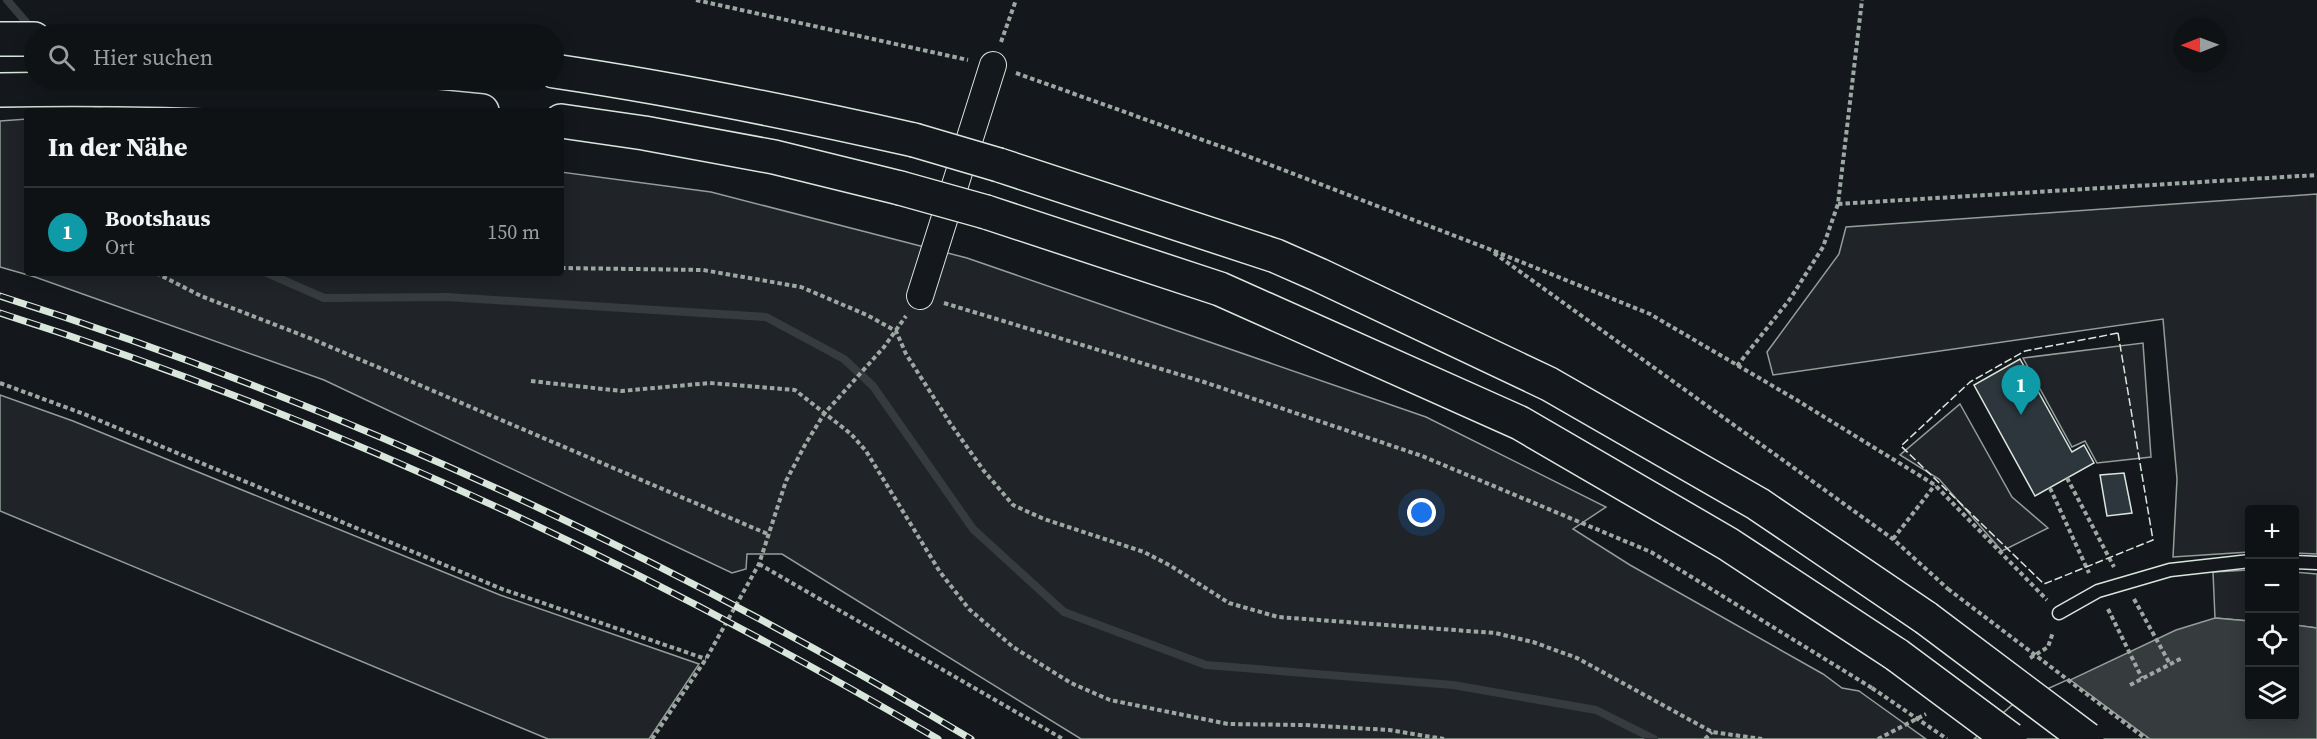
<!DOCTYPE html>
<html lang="de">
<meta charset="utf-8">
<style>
body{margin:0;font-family:"Source Serif 4",serif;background:#181b1e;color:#f1f3f6}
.controls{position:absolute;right:18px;bottom:18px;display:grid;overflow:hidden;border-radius:6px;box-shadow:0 3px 15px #0003}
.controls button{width:54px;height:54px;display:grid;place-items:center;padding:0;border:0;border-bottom:2px solid #2f3234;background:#0f1215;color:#f1f3f6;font:30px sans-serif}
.compass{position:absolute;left:2173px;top:18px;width:54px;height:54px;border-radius:50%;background:#0f1215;box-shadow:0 3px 15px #0003;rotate:269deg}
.you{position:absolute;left:1422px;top:513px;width:21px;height:21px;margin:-15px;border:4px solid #fff;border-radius:50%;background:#1a73e8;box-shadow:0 0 0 9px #1a73e833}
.badge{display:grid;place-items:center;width:39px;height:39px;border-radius:50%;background:#ea580c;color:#fff;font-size:20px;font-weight:700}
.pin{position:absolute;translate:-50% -50px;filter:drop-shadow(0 2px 3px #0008)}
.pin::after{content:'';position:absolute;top:32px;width:21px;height:18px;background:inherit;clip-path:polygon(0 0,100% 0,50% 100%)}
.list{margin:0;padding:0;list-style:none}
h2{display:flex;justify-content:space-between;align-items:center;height:78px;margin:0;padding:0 24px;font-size:26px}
h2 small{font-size:20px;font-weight:400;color:#9b9ea0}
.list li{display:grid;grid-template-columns:39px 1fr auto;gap:18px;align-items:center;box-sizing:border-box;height:90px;padding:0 24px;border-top:2px solid #2f3234}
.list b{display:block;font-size:22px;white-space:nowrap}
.list p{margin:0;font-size:20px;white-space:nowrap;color:#9b9ea0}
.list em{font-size:20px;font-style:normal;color:#9b9ea0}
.icon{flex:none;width:33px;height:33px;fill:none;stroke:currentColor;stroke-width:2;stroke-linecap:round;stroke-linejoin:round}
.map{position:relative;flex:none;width:2317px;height:739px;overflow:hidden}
.search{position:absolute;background:#0f1215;box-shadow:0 3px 15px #0003;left:24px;top:24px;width:540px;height:66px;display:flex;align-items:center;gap:15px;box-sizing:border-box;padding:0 21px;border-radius:33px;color:#9b9ea0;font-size:22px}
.panel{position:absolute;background:#0f1215;box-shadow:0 3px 15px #0003;left:24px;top:108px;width:540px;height:168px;border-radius:6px}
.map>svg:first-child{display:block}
.green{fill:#202428;stroke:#939e99;stroke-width:1.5}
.water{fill:#363b3e;stroke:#939e99;stroke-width:1.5}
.pier{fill:#14181c;stroke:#939e99;stroke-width:1.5}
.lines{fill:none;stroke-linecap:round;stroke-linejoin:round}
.stream{stroke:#363b3e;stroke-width:8}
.building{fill:#2c363c;stroke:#d8e6dc;stroke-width:1.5}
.service-casing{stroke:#d8e6dc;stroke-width:15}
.minor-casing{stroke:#d8e6dc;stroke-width:28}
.trunk-casing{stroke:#d8e6dc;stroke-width:36}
.path{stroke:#9da8a2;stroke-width:4;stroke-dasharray:4.5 3;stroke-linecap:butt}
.service{stroke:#14181c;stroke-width:12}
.minor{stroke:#14181c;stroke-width:26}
.trunk{stroke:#14181c;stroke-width:33}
.rail-casing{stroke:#d8e6dc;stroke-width:7}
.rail{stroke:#14181c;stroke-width:4.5;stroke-dasharray:14;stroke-linecap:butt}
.trunk-bridge-casing{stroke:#d8e6dc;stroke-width:36;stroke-linecap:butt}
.path-bridge{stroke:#9da8a2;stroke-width:4;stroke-dasharray:4.5 3;stroke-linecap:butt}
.trunk-bridge{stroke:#14181c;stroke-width:33}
.fence{stroke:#d8e6dc;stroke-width:1.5;stroke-dasharray:8 3;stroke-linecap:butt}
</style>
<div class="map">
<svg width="2317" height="739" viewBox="0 0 2317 739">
<rect width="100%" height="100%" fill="#14181c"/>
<g class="green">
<polygon points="27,119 27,273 561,273 561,172 711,192 967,258 1426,417 1606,507 1573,529 1630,565 1823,674 1842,688 1859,691 1866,696 1926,739 1081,739 782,554 747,554 746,569 732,573 324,380 35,277 0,267 0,121"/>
<polygon points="2317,194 2317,554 2295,553 2294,510 2250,510 2249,552 2173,557 2177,479 2163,319 1773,375 1767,352 1839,254 1846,227"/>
<polygon points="2143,343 2151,457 2097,463 2085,441 2072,447 2023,358"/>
<polygon points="0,395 73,421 500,595 699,664 649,739 548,739 0,511"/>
<polygon points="1960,404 2012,497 2048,528 2002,551 1939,479 1900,455"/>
<polygon points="2249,570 2249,621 2215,618 2213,572"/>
<polygon points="2294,572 2317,574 2317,628 2295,625"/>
</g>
<polygon class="water" points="2215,618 2249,621 2250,716 2294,716 2295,625 2317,628 2317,739 1977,739 2013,707 2176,630"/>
<polygon class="pier" points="2069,679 2150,739 1974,739 2012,705"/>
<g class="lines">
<g class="stream">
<polyline points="7,0 32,29"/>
<polyline points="90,98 101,111"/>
<polyline points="267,273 324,298 447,297 766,317 844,359 873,386 973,529 1064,612 1206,665 1453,685 1596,710 1654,739"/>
</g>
</g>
<g class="building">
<polygon points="2020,359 2072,452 2084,445 2094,463 2035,496 1974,385"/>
<polygon points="2124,473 2132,513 2107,516 2100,475"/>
</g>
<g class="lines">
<defs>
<g id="service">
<polyline points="2294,562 2317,563"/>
<polyline points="2059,613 2098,591 2170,570 2250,561"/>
</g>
<polyline id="minor" points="920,296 993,65"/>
<g id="trunk">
<polyline points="0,39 34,39"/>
<path d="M554,71C675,89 794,113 914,140"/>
<path d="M0,90C162,87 322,94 482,111"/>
<polyline points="561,121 644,133 774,157 900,188"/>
<polyline points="999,165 1276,256 1319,275 1549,384 1758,504 1926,618"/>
<polyline points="986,212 1220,289 1520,423 1728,544 1897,655"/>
</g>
</defs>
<use href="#service" class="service-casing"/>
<use href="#minor" class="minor-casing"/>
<use href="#trunk" class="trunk-casing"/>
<g class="path">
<polyline points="696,0 968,60"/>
<polyline points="1001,42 1016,0"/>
<polyline points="1016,73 1242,154 1489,249 1650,314 1795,399 1935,485 2047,600"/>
<polyline points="1838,204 2317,175"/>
<polyline points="1494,253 1893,539 1948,589"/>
<polyline points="561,268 703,270 801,287 867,315 896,331 906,354 950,423 984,471 1013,505 1044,519 1144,552 1171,566 1229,603 1278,617 1495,633 1533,642 1577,658 1712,732 1762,739"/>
<polyline points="156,273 201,296 312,339 770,535"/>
<polyline points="944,303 1204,382 1422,456 1651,552 1872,688"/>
<polyline points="1737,366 1790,299 1823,247 1838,204 1862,0"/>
<polyline points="531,381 621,391 710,383 795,390 851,434 866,451 940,572 969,609 1013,647 1071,683 1110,700 1228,724 1304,725 1389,730 1444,739"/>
<polyline points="0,383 84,414 502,589 706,659"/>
<polyline points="2067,478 2114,567"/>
<polyline points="2050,488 2089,573"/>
<polyline points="1893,539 1935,485"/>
<polyline points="759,564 1063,739"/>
<polyline points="2134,599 2170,664"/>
<polyline points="2108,609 2142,678"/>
<polyline points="2030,658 2048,647 2053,632"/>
<polyline points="2130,685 2182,658"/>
<polyline points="652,739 706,659 759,564 786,481 806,443 824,414 884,347 906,316"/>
<polyline points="1705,739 1712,732"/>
<polyline points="1878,739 1926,714"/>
</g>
<use href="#service" class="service"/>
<use href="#minor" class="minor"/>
<use href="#trunk" class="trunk"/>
<defs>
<g id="rail">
<path d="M0,296C340,404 666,556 971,739"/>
<path d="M0,313C328,417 642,565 938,739"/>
</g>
</defs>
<use href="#rail" class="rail-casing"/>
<use href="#rail" class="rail"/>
<defs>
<g id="trunk-bridge">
<polyline points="914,140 999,165"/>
<polyline points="900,188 986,212"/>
<polyline points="1926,618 2087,739"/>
<polyline points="1897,655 2010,739"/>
</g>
</defs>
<use href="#trunk-bridge" class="trunk-bridge-casing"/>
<g class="path-bridge">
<polyline points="1948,589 2146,739"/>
<polyline points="1872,688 1947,739"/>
</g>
<use href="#trunk-bridge" class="trunk-bridge"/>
<polygon class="fence" points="2118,333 2153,540 2044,584 1901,446 1970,382 2025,351"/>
</g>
</svg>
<div class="controls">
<button>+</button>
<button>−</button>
<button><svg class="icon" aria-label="locate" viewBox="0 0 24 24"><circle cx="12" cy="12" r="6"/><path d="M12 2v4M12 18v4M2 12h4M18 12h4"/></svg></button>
<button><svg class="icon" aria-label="layers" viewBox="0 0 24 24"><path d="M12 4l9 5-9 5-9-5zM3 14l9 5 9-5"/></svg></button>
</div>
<svg class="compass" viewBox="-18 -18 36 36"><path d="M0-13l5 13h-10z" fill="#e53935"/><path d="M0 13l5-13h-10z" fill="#9b9ea0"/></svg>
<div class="you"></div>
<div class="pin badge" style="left:2021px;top:415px;background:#0f9aa8">1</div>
<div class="search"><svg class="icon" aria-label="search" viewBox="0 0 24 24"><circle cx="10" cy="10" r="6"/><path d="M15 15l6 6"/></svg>Hier suchen</div>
<section class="panel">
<h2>In der Nähe<small></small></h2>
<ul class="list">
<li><span class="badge" style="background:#0f9aa8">1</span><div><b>Bootshaus</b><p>Ort</p></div><em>150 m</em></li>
</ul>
</section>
</div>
